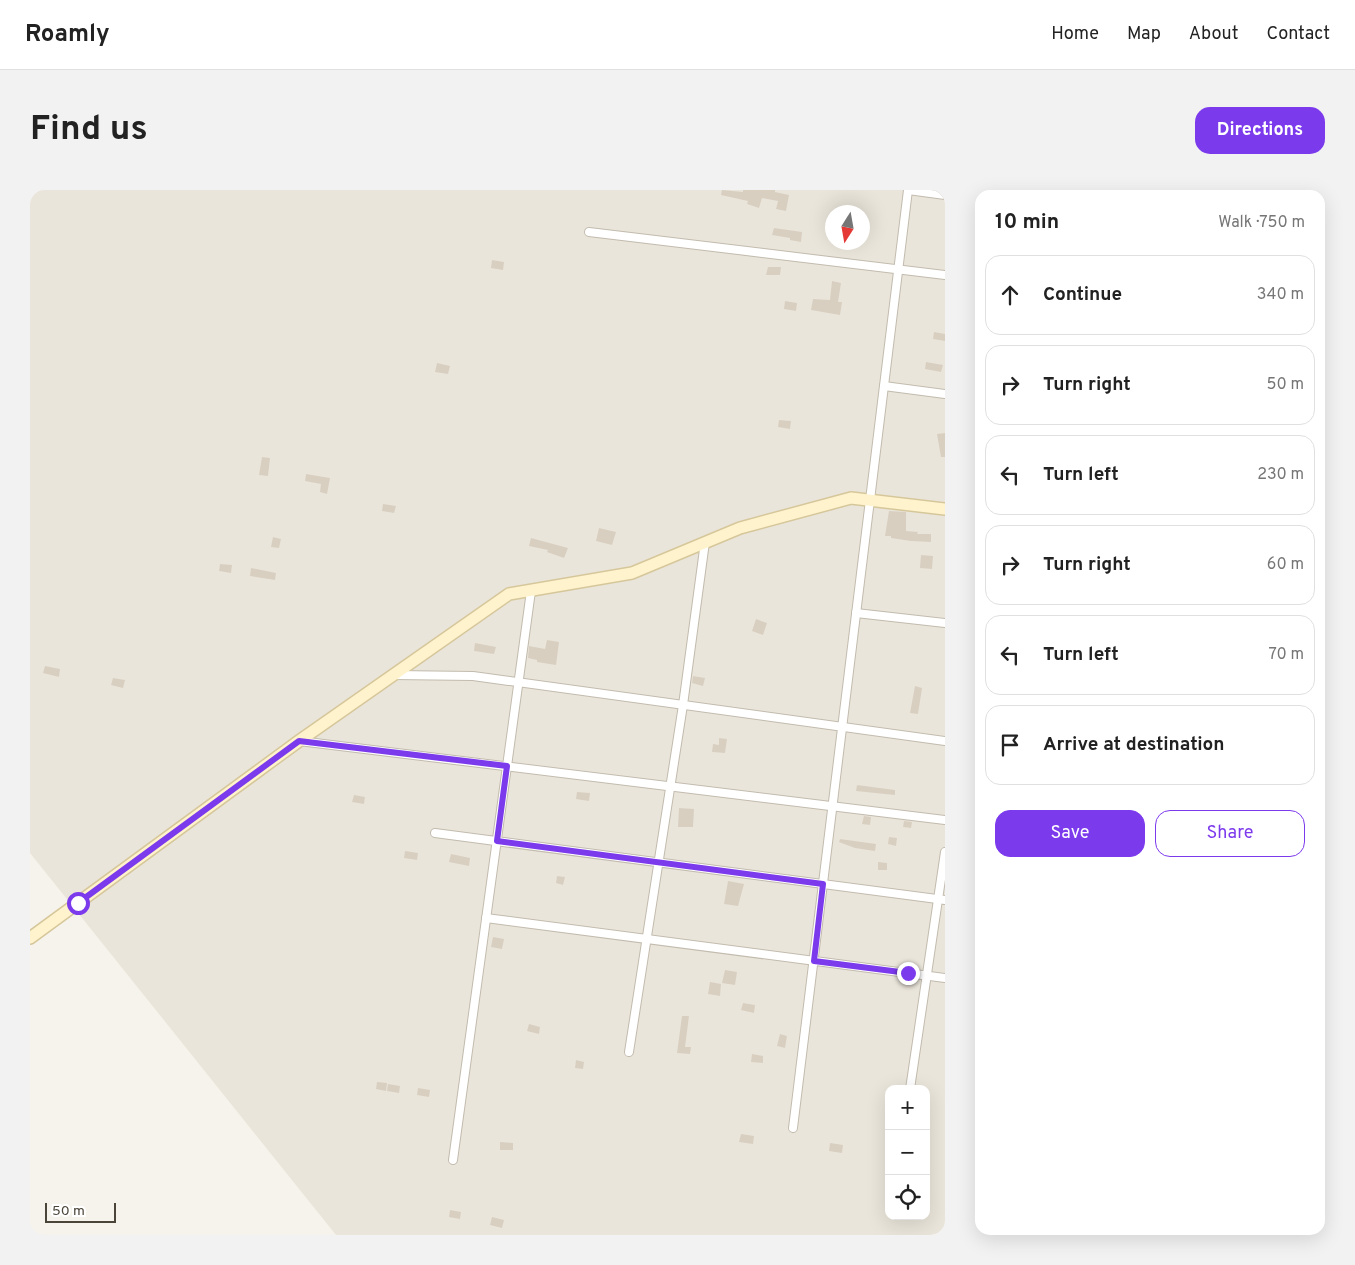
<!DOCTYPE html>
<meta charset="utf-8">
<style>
body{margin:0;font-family:Overpass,sans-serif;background:#f2f2f2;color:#222}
.controls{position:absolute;right:15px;bottom:15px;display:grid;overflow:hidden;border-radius:10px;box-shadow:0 5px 20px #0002}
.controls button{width:45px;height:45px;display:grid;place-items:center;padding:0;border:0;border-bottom:1px solid #e0e0e0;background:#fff;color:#222;font:25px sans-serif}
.compass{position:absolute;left:795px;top:15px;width:45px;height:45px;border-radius:50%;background:#fff;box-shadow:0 5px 20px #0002;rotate:191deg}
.scale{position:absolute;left:15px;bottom:12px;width:71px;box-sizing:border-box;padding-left:5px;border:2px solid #4b4439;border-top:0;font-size:14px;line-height:18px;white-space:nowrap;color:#4b4439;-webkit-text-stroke:4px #fff;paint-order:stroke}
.stop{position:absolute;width:15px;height:15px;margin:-11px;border:4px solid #7c3aed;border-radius:50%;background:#fff}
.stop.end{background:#7c3aed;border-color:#fff;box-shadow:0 1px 5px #0008}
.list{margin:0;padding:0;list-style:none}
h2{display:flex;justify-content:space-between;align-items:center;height:65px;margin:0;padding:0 20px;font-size:21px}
h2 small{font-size:16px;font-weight:400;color:#767676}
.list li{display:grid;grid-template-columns:32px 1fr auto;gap:15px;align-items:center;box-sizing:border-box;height:80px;margin:0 10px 10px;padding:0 10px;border:1px solid #e0e0e0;border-radius:15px}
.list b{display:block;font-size:19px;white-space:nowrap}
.list em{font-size:16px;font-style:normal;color:#767676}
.actions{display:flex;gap:10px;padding:15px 20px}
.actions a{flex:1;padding:11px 0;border:1px solid #7c3aed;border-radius:15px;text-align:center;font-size:18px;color:#7c3aed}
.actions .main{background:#7c3aed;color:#fff}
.icon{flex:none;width:28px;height:28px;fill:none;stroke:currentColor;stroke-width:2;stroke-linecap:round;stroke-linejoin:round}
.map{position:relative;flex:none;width:915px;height:1045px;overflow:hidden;border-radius:15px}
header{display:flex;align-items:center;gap:30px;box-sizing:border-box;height:70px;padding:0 25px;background:#fff;border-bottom:1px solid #e0e0e0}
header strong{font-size:24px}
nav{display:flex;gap:28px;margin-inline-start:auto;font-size:18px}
.intro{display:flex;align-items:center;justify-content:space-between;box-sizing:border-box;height:120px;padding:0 30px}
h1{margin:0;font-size:35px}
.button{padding:12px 22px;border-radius:15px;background:#7c3aed;color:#fff;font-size:18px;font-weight:700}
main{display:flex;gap:30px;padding:0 30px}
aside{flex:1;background:#fff;border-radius:15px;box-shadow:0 5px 20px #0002}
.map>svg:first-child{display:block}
.residential{fill:#eae5da;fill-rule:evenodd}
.building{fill:#d8cfc1}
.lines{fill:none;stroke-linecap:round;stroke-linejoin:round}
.street-casing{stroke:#c2bbae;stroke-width:10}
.secondary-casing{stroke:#d6c79b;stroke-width:14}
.street{stroke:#fff;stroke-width:8}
.secondary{stroke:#fff3cd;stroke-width:11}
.route{stroke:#7c3aed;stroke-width:6}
</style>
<header>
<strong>Roamly</strong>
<nav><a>Home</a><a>Map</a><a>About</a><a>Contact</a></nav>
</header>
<div class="intro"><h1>Find us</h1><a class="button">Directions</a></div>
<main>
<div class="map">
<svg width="915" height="1045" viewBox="0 0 915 1045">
<rect width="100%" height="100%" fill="#f6f3ec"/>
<path class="residential" d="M0,0H915V1045H306L0,663ZM802,22H832V52H802ZM859,899H896V1026H859Z"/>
<g class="building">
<polygon points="692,0 713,2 713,0 745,0 745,2 759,5 756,21 746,19 748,11 732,8 729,18 717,14 718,11 691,5"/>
<polygon points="744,38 772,42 771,52 760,50 760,48 742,45"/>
<polygon points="462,70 474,72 473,80 461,78"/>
<polygon points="738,77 751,77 750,85 736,85"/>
<polygon points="802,91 811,93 808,112 812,112 810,125 781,120 783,109 800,110"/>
<polygon points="755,111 767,113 766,121 754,119"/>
<polygon points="904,142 915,144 915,151 903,149"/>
<polygon points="896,172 913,175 911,182 895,179"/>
<polygon points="407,173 420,176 418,184 405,182"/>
<polygon points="749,230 761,231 760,239 748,237"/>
<polygon points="915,243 915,267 911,267 907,244"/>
<polygon points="232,267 240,268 238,286 229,285"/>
<polygon points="276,284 300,288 297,304 290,302 291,294 275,291"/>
<polygon points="353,314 366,316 364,323 352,321"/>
<polygon points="859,321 876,322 876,341 888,342 887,344 901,344 901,352 881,351 861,348 861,346 855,346"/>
<polygon points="569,338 586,342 582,355 566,351"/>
<polygon points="243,347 251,349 249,358 241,357"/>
<polygon points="501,348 538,358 534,368 517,362 518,360 499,356"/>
<polygon points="891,365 903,366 902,379 890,378"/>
<polygon points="190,374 202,375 201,383 189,381"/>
<polygon points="221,378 246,383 245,390 220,386"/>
<polygon points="726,429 737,433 733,445 722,441"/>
<polygon points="517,450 529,452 526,475 507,472 507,470 498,468 499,456 515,459"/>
<polygon points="445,453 466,457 464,464 444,461"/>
<polygon points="15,476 30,479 29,487 13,483"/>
<polygon points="663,486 675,488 673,496 662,493"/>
<polygon points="83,488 95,490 93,498 81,495"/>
<polygon points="885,496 892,498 888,524 880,523"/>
<polygon points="689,548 697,549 695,563 682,562 683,554 689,555"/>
<polygon points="827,595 865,600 865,605 826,601"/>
<polygon points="547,602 560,603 559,611 546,609"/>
<polygon points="324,605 335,607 334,614 322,612"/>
<polygon points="649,618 664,619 663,637 648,637"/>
<polygon points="834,626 841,627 840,635 832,634"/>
<polygon points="874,631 882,632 881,638 873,637"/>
<polygon points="859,647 867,648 866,656 858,654"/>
<polygon points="810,649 846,654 845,661 825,658 809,652"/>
<polygon points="375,661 388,663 387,670 374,668"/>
<polygon points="421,664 440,668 439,676 419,672"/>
<polygon points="848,672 857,673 857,680 848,680"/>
<polygon points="527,686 535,687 533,695 526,693"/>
<polygon points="698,691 714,694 708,716 694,714"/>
<polygon points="463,747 474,749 472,759 461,757"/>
<polygon points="695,780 707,782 705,795 692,793"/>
<polygon points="680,792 691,794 690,806 678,804"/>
<polygon points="713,813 725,815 724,823 711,820"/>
<polygon points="652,826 659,826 655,857 661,857 660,864 647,863"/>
<polygon points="499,834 510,837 509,844 497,841"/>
<polygon points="750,844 757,846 755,858 747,856"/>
<polygon points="722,864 733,866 733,873 721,872"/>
<polygon points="546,870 554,872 553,879 545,878"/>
<polygon points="347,892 357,893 356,901 346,899"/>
<polygon points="358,894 370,896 369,903 357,901"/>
<polygon points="388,898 400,900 399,907 387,905"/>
<polygon points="711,944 724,946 723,954 709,952"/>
<polygon points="470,952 483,953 483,960 470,960"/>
<polygon points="800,953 813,955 812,963 799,961"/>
<polygon points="420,1020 431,1022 430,1029 419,1027"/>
<polygon points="462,1027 474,1030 472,1038 460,1035"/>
</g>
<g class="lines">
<defs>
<g id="street">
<polyline points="878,0 915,5"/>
<polyline points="559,42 915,85"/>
<polyline points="854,196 915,204"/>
<polyline points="826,423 915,433"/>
<polyline points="364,485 443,486 915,551"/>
<polyline points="269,551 915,630"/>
<polyline points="405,643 915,710"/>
<polyline points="456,728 915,788"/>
<polyline points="599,862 653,515 675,352"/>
<polyline points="880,899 915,662"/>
<polyline points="763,938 878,0"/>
<polyline points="423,970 501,401"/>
</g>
<polyline id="secondary" points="0,748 269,551 479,404 602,383 710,338 821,308 915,319"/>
</defs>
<use href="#street" class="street-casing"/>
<use href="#secondary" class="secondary-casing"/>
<use href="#street" class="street"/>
<use href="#secondary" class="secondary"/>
</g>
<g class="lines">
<polyline class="route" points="48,713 269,551 477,576 467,651 793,694 784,771 878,783"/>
</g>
</svg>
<div class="controls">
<button>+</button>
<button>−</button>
<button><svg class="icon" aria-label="locate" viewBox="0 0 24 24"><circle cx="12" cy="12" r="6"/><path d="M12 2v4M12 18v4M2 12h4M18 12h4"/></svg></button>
</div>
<svg class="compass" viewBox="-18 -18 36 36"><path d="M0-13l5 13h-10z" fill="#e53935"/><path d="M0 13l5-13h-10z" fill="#767676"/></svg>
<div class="scale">50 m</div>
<div class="stop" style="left:48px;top:713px"></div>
<div class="stop end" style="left:878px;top:783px"></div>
</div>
<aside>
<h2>10 min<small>Walk · 750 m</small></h2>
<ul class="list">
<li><svg class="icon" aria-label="ahead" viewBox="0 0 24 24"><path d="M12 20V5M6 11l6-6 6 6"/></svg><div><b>Continue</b></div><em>340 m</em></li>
<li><svg class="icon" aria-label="right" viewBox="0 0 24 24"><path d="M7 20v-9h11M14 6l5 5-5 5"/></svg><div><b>Turn right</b></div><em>50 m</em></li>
<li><svg class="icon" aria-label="left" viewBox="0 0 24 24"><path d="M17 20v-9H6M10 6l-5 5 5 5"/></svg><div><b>Turn left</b></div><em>230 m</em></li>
<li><svg class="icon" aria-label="right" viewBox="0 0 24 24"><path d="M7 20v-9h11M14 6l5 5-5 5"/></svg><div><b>Turn right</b></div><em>60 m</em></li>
<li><svg class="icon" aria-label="left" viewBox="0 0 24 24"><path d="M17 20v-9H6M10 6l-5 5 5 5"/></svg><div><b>Turn left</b></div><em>70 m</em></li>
<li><svg class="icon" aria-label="arrive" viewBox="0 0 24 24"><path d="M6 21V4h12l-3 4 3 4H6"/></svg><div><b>Arrive at destination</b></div></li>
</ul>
<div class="actions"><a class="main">Save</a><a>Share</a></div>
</aside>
</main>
